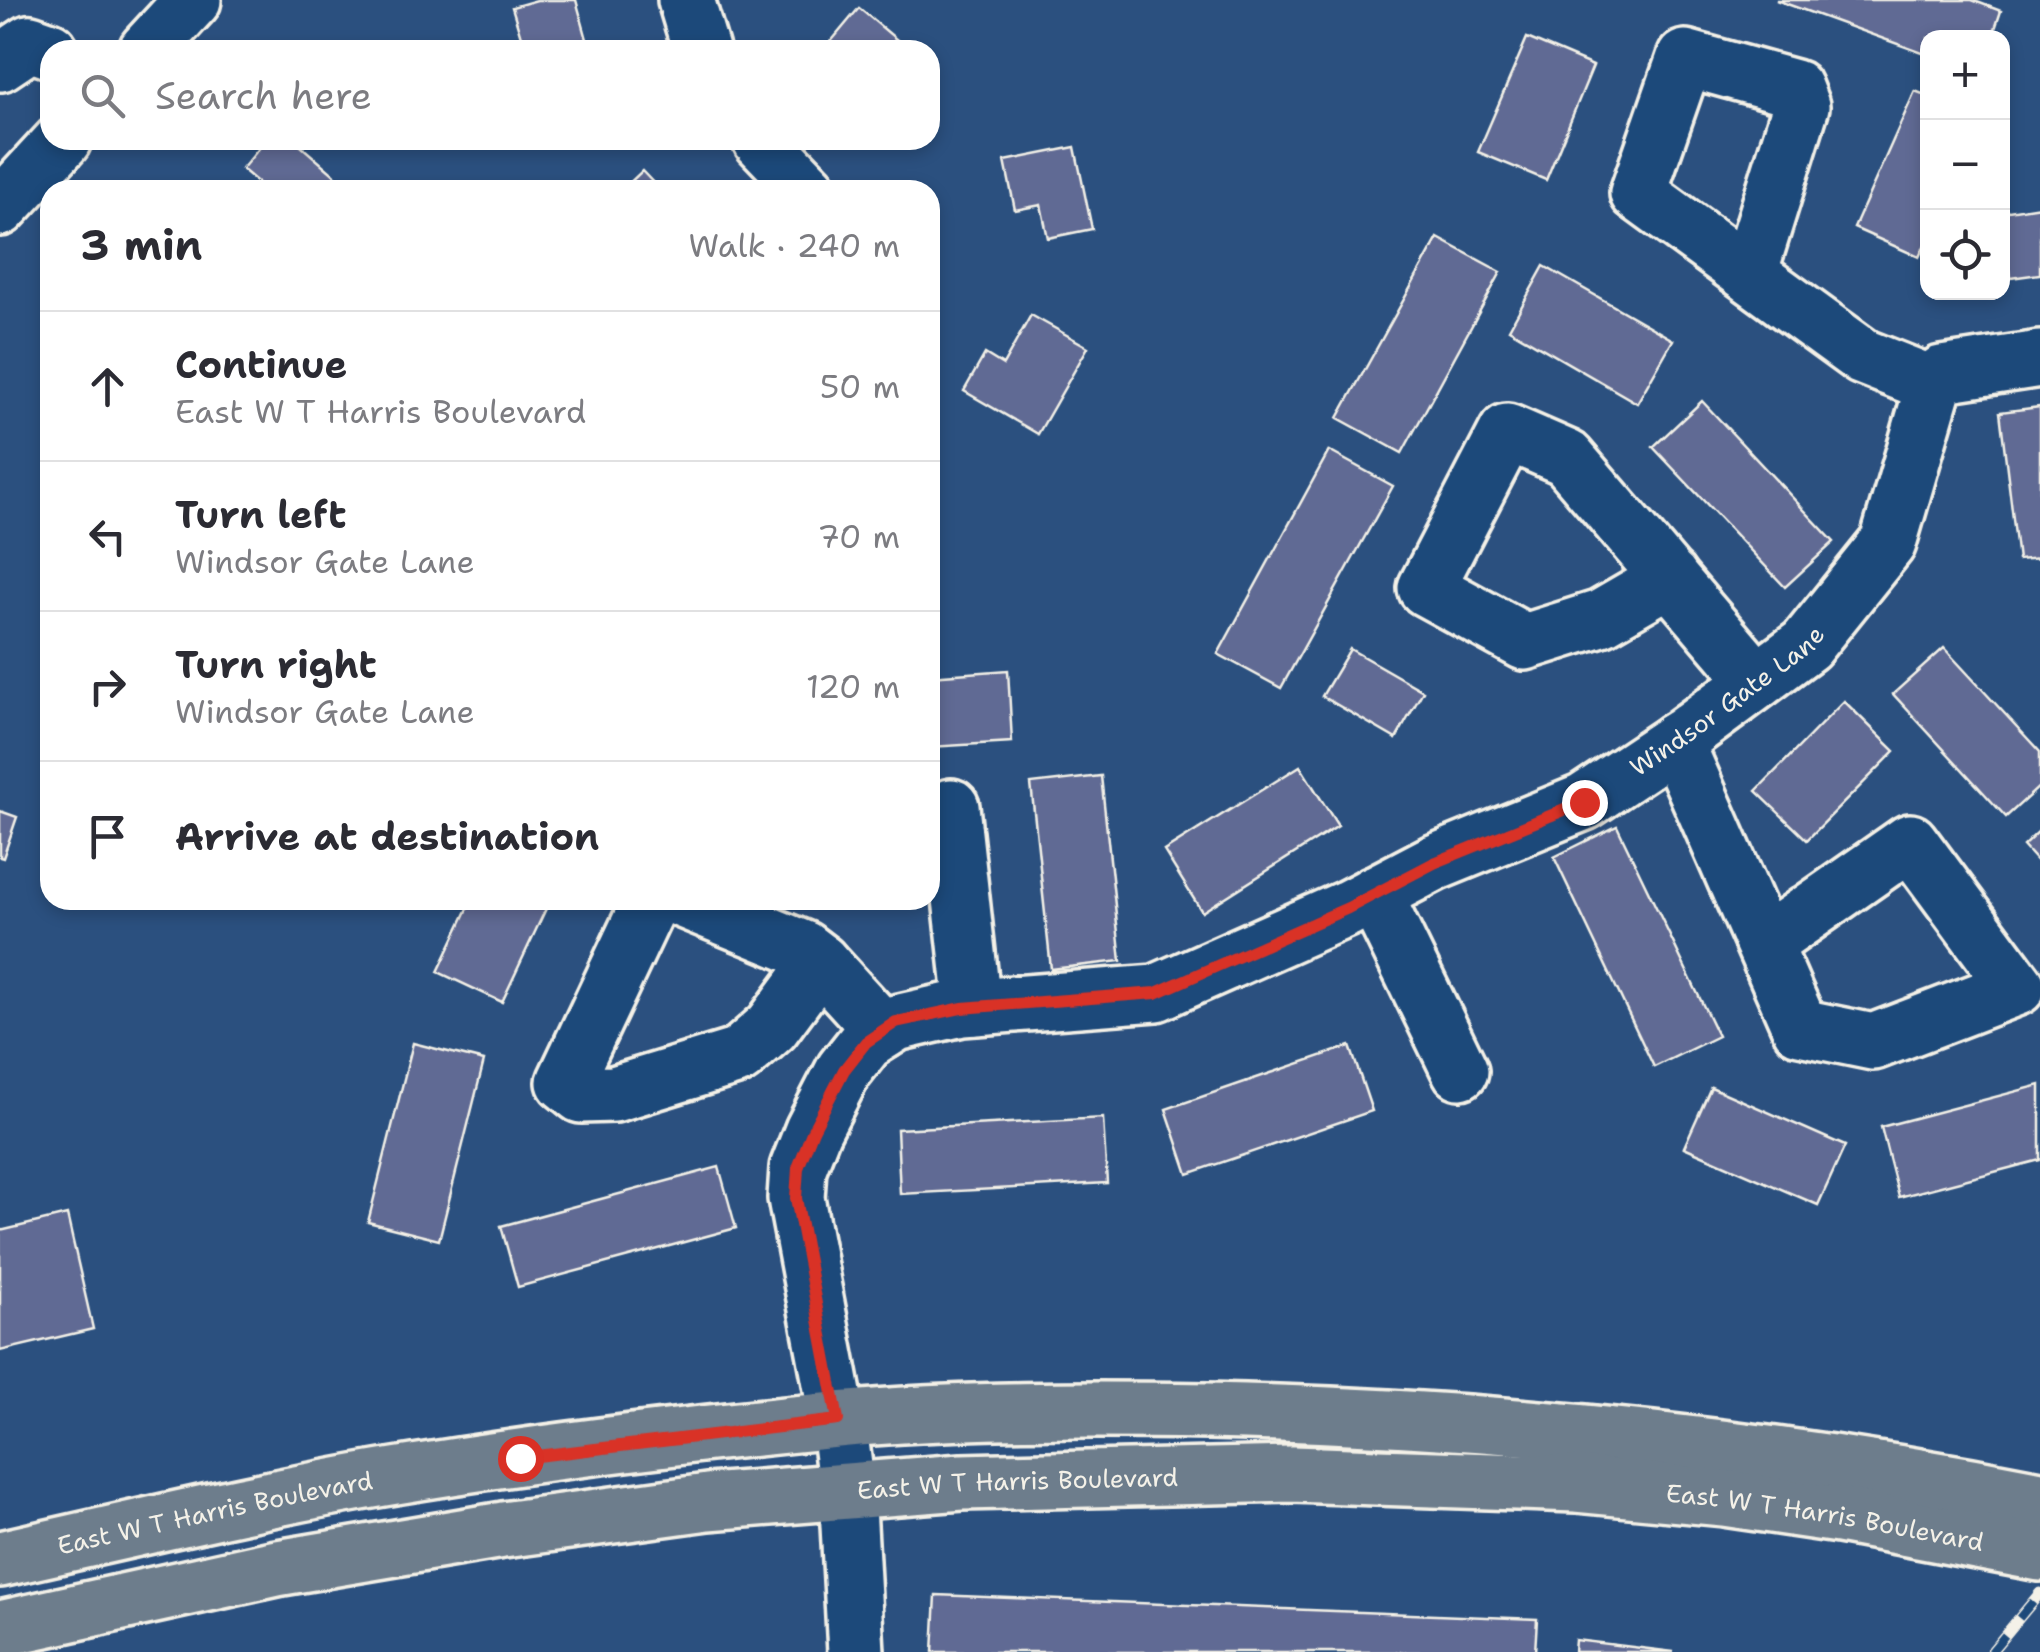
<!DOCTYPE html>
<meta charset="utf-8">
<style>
body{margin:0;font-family:"Shantell Sans",sans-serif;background:#f7f7f7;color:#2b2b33}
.controls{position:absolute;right:30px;top:30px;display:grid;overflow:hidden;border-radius:20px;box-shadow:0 5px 15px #0003}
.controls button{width:90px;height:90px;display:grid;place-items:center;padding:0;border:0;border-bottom:2px solid #e1e1e2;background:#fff;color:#2b2b33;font:50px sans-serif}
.stop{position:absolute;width:30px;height:30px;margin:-22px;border:8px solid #d93025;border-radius:50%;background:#fff}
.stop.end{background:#d93025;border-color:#fff;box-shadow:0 2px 10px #0008}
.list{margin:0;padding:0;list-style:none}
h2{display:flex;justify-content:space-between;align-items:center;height:130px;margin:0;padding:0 40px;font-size:42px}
h2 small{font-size:32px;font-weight:400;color:#7c7c81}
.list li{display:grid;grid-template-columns:65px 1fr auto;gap:30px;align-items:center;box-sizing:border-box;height:150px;padding:0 40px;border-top:2px solid #e1e1e2}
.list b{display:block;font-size:38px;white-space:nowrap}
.list p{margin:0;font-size:32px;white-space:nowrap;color:#7c7c81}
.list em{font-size:32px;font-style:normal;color:#7c7c81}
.icon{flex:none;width:55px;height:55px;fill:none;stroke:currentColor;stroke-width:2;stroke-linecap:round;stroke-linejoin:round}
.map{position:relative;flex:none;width:2040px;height:1652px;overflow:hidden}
.search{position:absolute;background:#fff;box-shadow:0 5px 15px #0003;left:40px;top:40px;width:900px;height:110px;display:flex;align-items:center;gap:25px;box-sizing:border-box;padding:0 35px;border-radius:30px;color:#7c7c81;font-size:38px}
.panel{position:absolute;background:#fff;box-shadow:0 5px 15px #0003;left:40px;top:180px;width:900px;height:730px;border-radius:30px}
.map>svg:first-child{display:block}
.building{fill:#606b94;stroke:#f4f1e8;stroke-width:2.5}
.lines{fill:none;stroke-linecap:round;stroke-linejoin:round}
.minor-casing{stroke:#f4f1e8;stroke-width:62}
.major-casing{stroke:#f4f1e8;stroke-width:62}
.minor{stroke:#1f4a7a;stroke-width:55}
.major{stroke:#6d7d8c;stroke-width:55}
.rail-casing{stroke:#f4f1e8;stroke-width:11}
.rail{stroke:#1f4a7a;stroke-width:8;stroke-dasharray:22;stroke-linecap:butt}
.route{stroke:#d93025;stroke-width:12}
.labels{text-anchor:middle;stroke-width:8;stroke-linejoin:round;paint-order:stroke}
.street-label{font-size:25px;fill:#f4f1e8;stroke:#1f4a7a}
</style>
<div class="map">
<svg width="2040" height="1652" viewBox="0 0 2040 1652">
<rect width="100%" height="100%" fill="#2b507f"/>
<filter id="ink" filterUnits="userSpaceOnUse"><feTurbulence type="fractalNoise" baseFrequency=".01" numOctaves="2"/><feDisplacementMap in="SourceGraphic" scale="20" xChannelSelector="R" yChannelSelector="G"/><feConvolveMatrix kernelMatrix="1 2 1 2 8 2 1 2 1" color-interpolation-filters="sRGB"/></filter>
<g filter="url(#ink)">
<g class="building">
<polygon points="537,0 576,0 588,43 575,47 576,50 525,50 512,7"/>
<polygon points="1776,0 1972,0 2001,11 1992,38 1928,38 1928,55"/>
<polygon points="859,8 909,50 824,50"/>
<polygon points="1527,38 1593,66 1546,180 1478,152"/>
<polygon points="1915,91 1928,96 1928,238 1919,257 1854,228"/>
<polygon points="266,140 294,140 352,190 267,190 242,169"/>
<polygon points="1075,147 1092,229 1048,238 1041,205 1015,210 1005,161"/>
<polygon points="642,171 660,190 622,190"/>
<polygon points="2040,206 2040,274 2010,278 2002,212"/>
<polygon points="1438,238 1501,272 1402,453 1338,418"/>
<polygon points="1544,266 1673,340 1637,403 1509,329"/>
<polygon points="1031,315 1088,347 1038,434 964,391 985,354 1003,365"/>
<polygon points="1702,401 1834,542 1785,587 1653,447"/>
<polygon points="2040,407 2040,558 2018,560 2000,412"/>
<polygon points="1329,451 1393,486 1281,688 1218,654"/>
<polygon points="1944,648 2040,752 2040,786 2006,817 1893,694"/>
<polygon points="1350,649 1423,691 1396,739 1322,696"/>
<polygon points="1008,670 1012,742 930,747 930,676"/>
<polygon points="1844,701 1895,751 1807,840 1756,791"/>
<polygon points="1300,766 1338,826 1202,912 1164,851"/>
<polygon points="1101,776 1121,961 1051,969 1031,784"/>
<polygon points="0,811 17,817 3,858 0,857"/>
<polygon points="1617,826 1718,1036 1654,1067 1554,857"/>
<polygon points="2040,830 2040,865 2023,846"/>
<polygon points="472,900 550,900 502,1002 438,972"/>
<polygon points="413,1043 484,1061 439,1240 368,1222"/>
<polygon points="1350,1046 1372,1111 1188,1174 1166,1109"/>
<polygon points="2040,1085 2040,1160 1899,1197 1881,1127"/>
<polygon points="1711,1087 1845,1146 1818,1205 1684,1147"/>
<polygon points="1103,1118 1107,1183 900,1194 897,1129"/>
<polygon points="719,1167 736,1228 518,1287 501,1226"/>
<polygon points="67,1215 93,1329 0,1351 0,1231"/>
<polygon points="936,1595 1537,1619 1535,1652 933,1652"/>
<polygon points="1575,1640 1674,1652 1574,1652"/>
</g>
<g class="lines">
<defs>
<g id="minor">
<polyline points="686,0 701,50"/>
<polyline points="147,50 193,0"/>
<polyline points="0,63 30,43 50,50"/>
<polyline points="761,140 809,190"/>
<polyline points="0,208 63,140"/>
<polyline points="1749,273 1801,106 1794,88 1685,58 1638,193 1863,357 1934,385"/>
<polyline points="1670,578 1601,618 1525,642 1426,588 1507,432 1567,458 1757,681"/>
<polyline points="1675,741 1800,1027 1873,1042 2017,987 1910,842 1764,944"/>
<polyline points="951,807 973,1007"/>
<polyline points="1374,894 1460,1071"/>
<polyline points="651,900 565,1082 581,1095 614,1094 739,1056 772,1027 820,962"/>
<polyline points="683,900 803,949 820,962 883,1031"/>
<path id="s1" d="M856,1652L847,1489L838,1420L796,1198L798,1168L813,1130L844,1070L866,1042L896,1023L962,1008L1156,993L1348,908L1434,863L1584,802L1683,736L1806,645L1888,543L1934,385L1942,374L2040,359"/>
</g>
<g id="major">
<path id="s2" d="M0,1559C131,1530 262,1498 395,1476C540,1452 689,1434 836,1420C959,1409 1085,1409 1208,1411C1487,1417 1766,1445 2040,1499"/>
<path id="s3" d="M0,1629L277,1568L503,1530L708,1502L962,1482L1292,1474L1576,1484L1724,1498L1839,1515L2040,1553"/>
</g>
</defs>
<use href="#minor" class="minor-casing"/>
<use href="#major" class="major-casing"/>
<use href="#minor" class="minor"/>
<use href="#major" class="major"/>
<defs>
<polyline id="rail" points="1991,1652 2040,1593"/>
</defs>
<use href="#rail" class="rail-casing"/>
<use href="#rail" class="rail"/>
</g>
</g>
<g class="lines" filter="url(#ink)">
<polyline class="route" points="520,1458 838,1420 796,1198 798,1168 813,1130 844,1070 866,1042 896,1022 962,1008 1156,993 1348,908 1434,863 1584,802"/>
</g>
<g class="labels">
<g class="street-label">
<text dy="9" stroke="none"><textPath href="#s1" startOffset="1575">Windsor Gate Lane</textPath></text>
<text dy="9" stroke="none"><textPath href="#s3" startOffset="1030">East W T Harris Boulevard</textPath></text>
<text dy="9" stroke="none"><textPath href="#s2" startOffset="220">East W T Harris Boulevard</textPath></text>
<text dy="9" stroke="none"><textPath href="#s3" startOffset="1840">East W T Harris Boulevard</textPath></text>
</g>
</g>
</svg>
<div class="controls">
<button>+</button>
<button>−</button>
<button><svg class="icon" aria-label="locate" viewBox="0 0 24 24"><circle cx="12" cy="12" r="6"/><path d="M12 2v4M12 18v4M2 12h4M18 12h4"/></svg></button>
</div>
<div class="stop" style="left:520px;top:1458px"></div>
<div class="stop end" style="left:1584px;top:802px"></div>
<div class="search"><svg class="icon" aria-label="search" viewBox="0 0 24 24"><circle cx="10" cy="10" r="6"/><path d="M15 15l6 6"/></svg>Search here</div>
<section class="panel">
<h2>3 min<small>Walk · 240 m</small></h2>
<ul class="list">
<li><svg class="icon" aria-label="ahead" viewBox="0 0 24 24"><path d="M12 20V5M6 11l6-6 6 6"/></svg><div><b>Continue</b><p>East W T Harris Boulevard</p></div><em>50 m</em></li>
<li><svg class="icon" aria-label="left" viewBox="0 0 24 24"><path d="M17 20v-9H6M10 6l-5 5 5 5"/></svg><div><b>Turn left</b><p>Windsor Gate Lane</p></div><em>70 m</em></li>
<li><svg class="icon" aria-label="right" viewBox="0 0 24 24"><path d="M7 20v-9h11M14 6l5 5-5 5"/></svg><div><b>Turn right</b><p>Windsor Gate Lane</p></div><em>120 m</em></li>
<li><svg class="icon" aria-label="arrive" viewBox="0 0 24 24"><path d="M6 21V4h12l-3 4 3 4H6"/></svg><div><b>Arrive at destination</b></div></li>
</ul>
</section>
</div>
